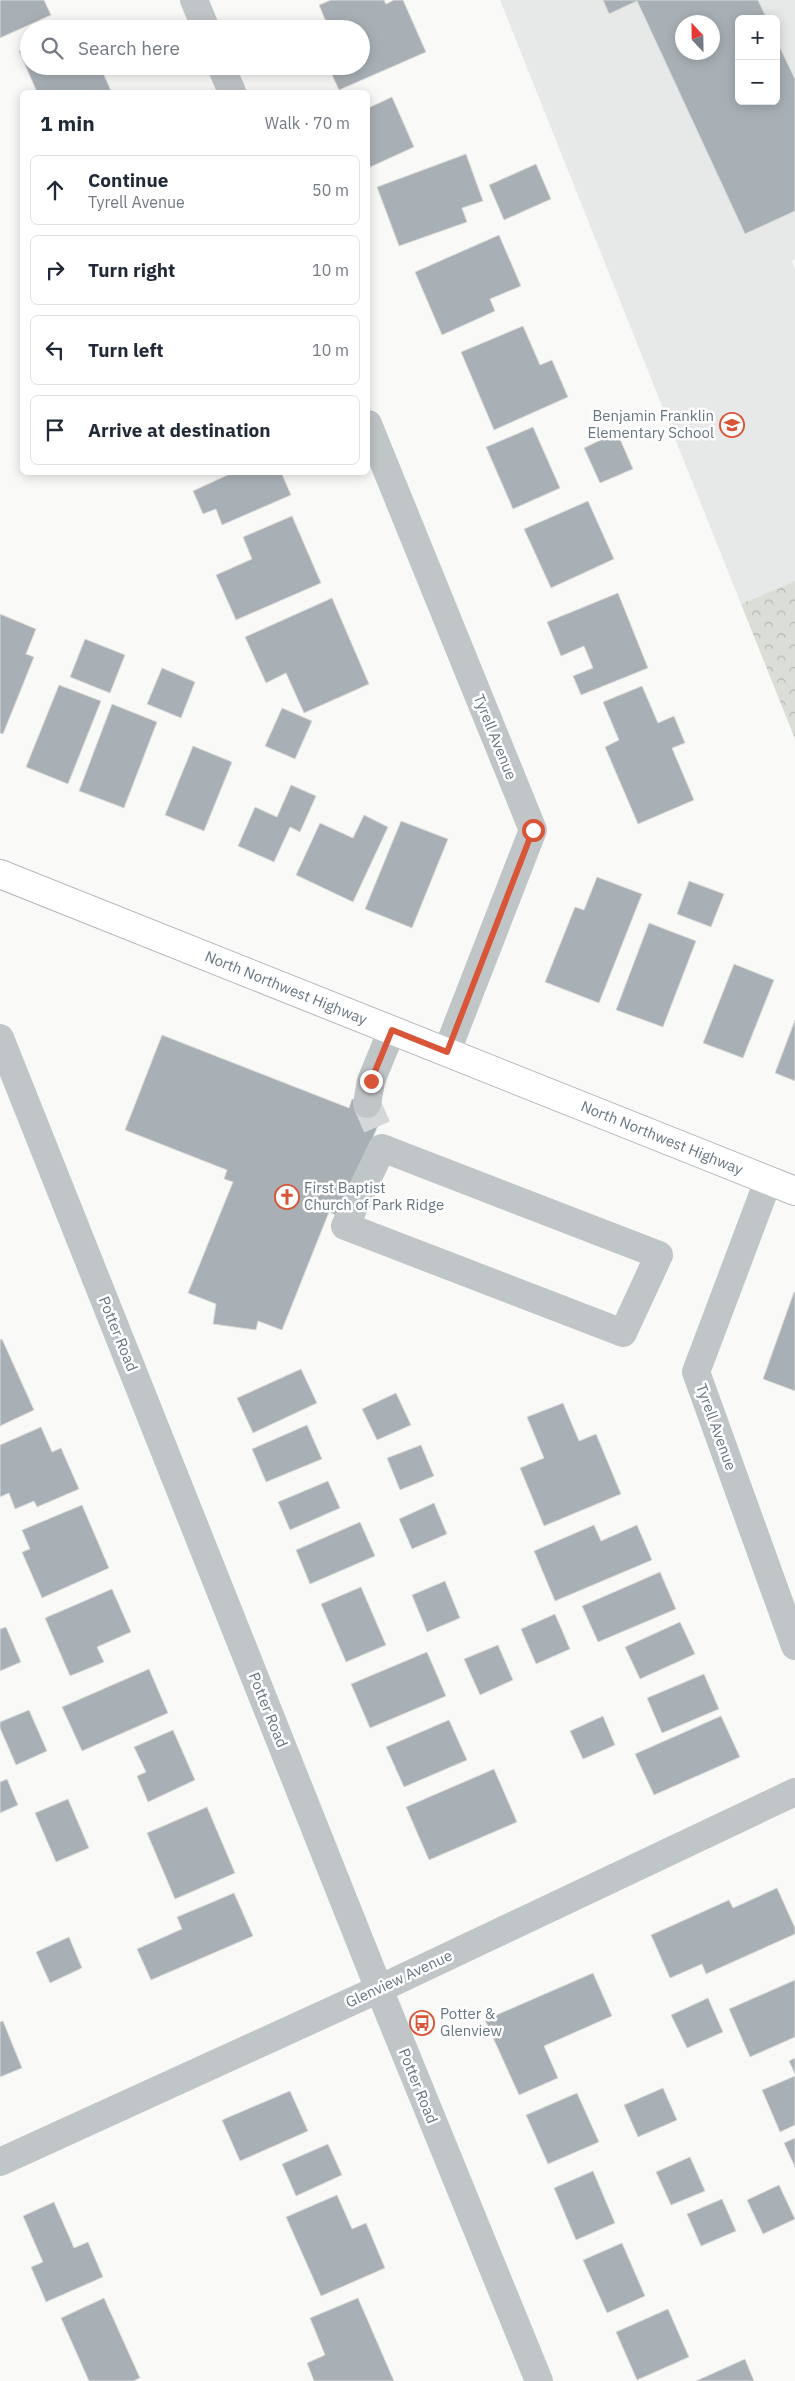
<!DOCTYPE html>
<meta charset="utf-8">
<style>
body{margin:0;font-family:"IBM Plex Sans",sans-serif;background:#f2f2f3;color:#1f2937}
.controls{position:absolute;right:15px;top:15px;display:grid;overflow:hidden;border-radius:8px;box-shadow:0 2px 12px #0003}
.controls button{width:45px;height:45px;display:grid;place-items:center;padding:0;border:0;border-bottom:1px solid #e0e1e3;background:#fff;color:#1f2937;font:25px sans-serif}
.compass{position:absolute;left:675px;top:15px;width:45px;height:45px;border-radius:50%;background:#fff;box-shadow:0 2px 12px #0003;rotate:338deg}
.stop{position:absolute;width:15px;height:15px;margin:-11px;border:4px solid #d85538;border-radius:50%;background:#fff}
.stop.end{background:#d85538;border-color:#fff;box-shadow:0 1px 5px #0008}
.list{margin:0;padding:0;list-style:none}
h2{display:flex;justify-content:space-between;align-items:center;height:65px;margin:0;padding:0 20px;font-size:21px}
h2 small{font-size:16px;font-weight:400;color:#747a83}
.list li{display:grid;grid-template-columns:32px 1fr auto;gap:15px;align-items:center;box-sizing:border-box;height:70px;margin:0 10px 10px;padding:0 10px;border:1px solid #e0e1e3;border-radius:8px}
.list b{display:block;font-size:19px;white-space:nowrap}
.list p{margin:0;font-size:16px;white-space:nowrap;color:#747a83}
.list em{font-size:16px;font-style:normal;color:#747a83}
.icon{flex:none;width:28px;height:28px;fill:none;stroke:currentColor;stroke-width:2;stroke-linecap:round;stroke-linejoin:round}
.map{position:relative;flex:none;width:795px;height:2381px;overflow:hidden}
.search{position:absolute;background:#fff;box-shadow:0 2px 12px #0003;left:20px;top:20px;width:350px;height:55px;display:flex;align-items:center;gap:12px;box-sizing:border-box;padding:0 18px;border-radius:28px;color:#747a83;font-size:19px}
.panel{position:absolute;background:#fff;box-shadow:0 2px 12px #0003;left:20px;top:90px;width:350px;height:385px;border-radius:8px}
.map>svg:first-child{display:block}
.built{fill:#e7e8e8;fill-rule:evenodd}
.park{fill:url(#park-crowns)}
.building{fill:#a8b0b6;stroke:#dbdbd9;fill-rule:evenodd}
.lines{fill:none;stroke-linecap:round;stroke-linejoin:round}
.minor-tunnel{stroke:#d4d8d9;stroke-width:28;stroke-dasharray:28 14;stroke-linecap:butt}
.major-casing{stroke:#b4b9bd;stroke-width:30}
.minor{stroke:#c0c5c8;stroke-width:28}
.major{stroke:#fff;stroke-width:28}
.route{stroke:#d85538;stroke-width:6}
.labels{text-anchor:middle;stroke-width:5;stroke-linejoin:round;paint-order:stroke}
.poi-label{font-size:15px;fill:#667680;stroke:#fff;text-anchor:start}
.street-label{font-size:15px;fill:#667680;stroke:#fff}
</style>
<div class="map">
<svg width="795" height="2381" viewBox="0 0 795 2381">
<defs>
<pattern id="park-crowns" width="20" height="18" patternUnits="userSpaceOnUse" patternTransform="scale(1.25)"><rect width="20" height="18" fill="#daded7"/><path d="M2 6a3 3 0 1 1 6 0M12 15a3 3 0 1 1 6 0" fill="none" stroke="#b5b9b4"/></pattern>
</defs>
<rect width="100%" height="100%" fill="#f9f9f7"/>
<path class="built" d="M500,0H795V259L792,261L795,269V581L741,604ZM739,19H776V101H739ZM682,22H712V52H682Z"/>
<polygon class="park" points="795,581 795,739 741,604"/>
<g class="building">
<polygon points="0,0 44,0 51,15 0,38"/>
<polygon points="331,0 384,0 386,4 394,0 403,0 426,52 339,90 328,66 361,66 361,29 329,29 319,5"/>
<path d="M603,0H758L767,19H739V101H776V39L795,79V211L745,234L637,1L609,14ZM682,22H712V52H682Z"/>
<polygon points="29,47 29,66 100,66 111,91 37,92 19,51"/>
<polygon points="392,97 414,147 368,168 368,108"/>
<polygon points="466,154 483,201 462,208 467,222 399,246 377,187"/>
<polygon points="536,164 551,199 504,220 489,185"/>
<polygon points="499,235 521,286 490,299 495,311 442,335 415,272"/>
<polygon points="523,326 540,365 552,360 568,397 494,430 461,352"/>
<polygon points="533,427 560,488 513,509 486,447"/>
<polygon points="617,432 633,469 600,483 584,448"/>
<polygon points="234,472 281,472 291,495 222,525 216,509 203,514 193,491"/>
<polygon points="588,501 614,559 551,588 524,529"/>
<polygon points="292,516 321,583 236,620 216,575 252,559 243,537"/>
<polygon points="618,593 648,668 581,695 573,676 593,668 584,646 561,656 547,622"/>
<polygon points="332,598 369,684 304,713 286,673 266,683 245,637"/>
<polygon points="0,614 36,629 26,654 34,657 3,734 0,733"/>
<polygon points="85,639 125,655 110,693 70,677"/>
<polygon points="162,668 195,682 181,718 147,704"/>
<polygon points="59,685 101,701 68,784 26,767"/>
<polygon points="642,686 658,723 674,716 685,743 672,748 694,800 638,824 605,747 619,740 603,702"/>
<polygon points="112,704 157,722 124,808 79,791"/>
<polygon points="282,708 312,721 295,759 265,746"/>
<polygon points="193,746 232,762 204,831 165,815"/>
<polygon points="291,785 316,796 300,832 290,827 274,862 238,846 255,807 277,817"/>
<polygon points="364,815 388,827 353,902 296,875 320,823 353,838"/>
<polygon points="401,821 448,839 412,928 365,909"/>
<polygon points="597,877 642,894 599,1003 545,982 575,907 584,910"/>
<polygon points="689,881 724,894 711,927 677,914"/>
<polygon points="649,923 696,941 663,1027 616,1010"/>
<polygon points="734,964 774,980 743,1058 703,1043"/>
<polygon points="795,1020 795,1081 775,1073"/>
<polygon points="162,1035 349,1108 352,1099 384,1111 340,1217 329,1212 282,1330 258,1321 256,1330 213,1324 216,1304 188,1293 233,1182 224,1179 227,1170 125,1130"/>
<polygon points="794,1292 795,1292 795,1391 763,1379"/>
<polygon points="2,1339 34,1410 0,1426 0,1340"/>
<polygon points="301,1369 317,1403 253,1433 237,1398"/>
<polygon points="396,1393 411,1425 377,1440 362,1409"/>
<polygon points="563,1403 579,1441 596,1434 621,1494 544,1526 520,1468 544,1458 527,1417"/>
<polygon points="307,1425 322,1459 266,1482 252,1449"/>
<polygon points="41,1427 52,1452 61,1448 79,1489 37,1507 34,1501 15,1509 9,1493 0,1497 0,1445"/>
<polygon points="421,1445 434,1476 400,1490 387,1458"/>
<polygon points="328,1481 340,1508 290,1530 278,1502"/>
<polygon points="434,1503 447,1534 412,1549 399,1519"/>
<polygon points="82,1505 109,1568 42,1598 22,1552 30,1549 22,1530"/>
<polygon points="360,1522 375,1556 310,1584 296,1550"/>
<polygon points="594,1525 601,1541 637,1525 652,1560 555,1601 534,1551"/>
<polygon points="660,1572 676,1609 598,1642 582,1606"/>
<polygon points="445,1581 460,1618 427,1632 412,1595"/>
<polygon points="361,1587 386,1645 346,1662 321,1604"/>
<polygon points="112,1589 131,1632 97,1647 104,1662 70,1676 45,1618"/>
<polygon points="555,1614 570,1649 536,1664 521,1629"/>
<polygon points="680,1622 695,1654 640,1679 625,1647"/>
<polygon points="6,1627 21,1662 0,1671 0,1629"/>
<polygon points="498,1645 513,1680 480,1695 464,1659"/>
<polygon points="427,1652 446,1696 370,1728 351,1684"/>
<polygon points="149,1669 168,1713 82,1751 62,1707"/>
<polygon points="704,1674 719,1709 662,1733 647,1698"/>
<polygon points="29,1710 47,1751 16,1765 0,1728 0,1722"/>
<polygon points="603,1716 615,1745 583,1759 570,1731"/>
<polygon points="721,1716 740,1757 654,1795 635,1754"/>
<polygon points="449,1720 467,1760 404,1787 386,1747"/>
<polygon points="173,1730 195,1780 148,1802 137,1776 146,1772 134,1747"/>
<polygon points="494,1769 517,1822 429,1860 406,1807"/>
<polygon points="7,1779 18,1805 0,1813 0,1782"/>
<polygon points="68,1799 89,1848 56,1862 35,1813"/>
<polygon points="207,1807 235,1873 175,1899 147,1833"/>
<polygon points="777,1888 795,1928 795,1934 706,1974 702,1964 670,1978 651,1935 729,1900 733,1908"/>
<polygon points="234,1893 253,1936 151,1980 137,1949 182,1929 177,1917"/>
<polygon points="69,1937 82,1968 50,1983 36,1952"/>
<polygon points="593,1973 612,2016 544,2046 558,2078 519,2095 485,2020"/>
<polygon points="795,1980 795,2037 750,2057 729,2009"/>
<polygon points="708,1998 723,2032 687,2048 671,2015"/>
<polygon points="3,2021 22,2068 0,2077 0,2022"/>
<polygon points="795,2058 795,2074 789,2061"/>
<polygon points="795,2076 795,2125 780,2132 762,2090"/>
<polygon points="663,2088 677,2120 638,2137 624,2105"/>
<polygon points="290,2091 308,2131 240,2161 222,2120"/>
<polygon points="577,2093 599,2142 548,2164 526,2115"/>
<polygon points="795,2138 795,2167 784,2143"/>
<polygon points="328,2144 342,2175 296,2196 282,2164"/>
<polygon points="690,2157 705,2191 671,2205 656,2172"/>
<polygon points="593,2171 615,2223 576,2240 554,2188"/>
<polygon points="779,2185 795,2219 763,2234 747,2200"/>
<polygon points="337,2195 352,2229 366,2223 385,2268 321,2296 286,2217"/>
<polygon points="722,2199 736,2231 701,2246 687,2214"/>
<polygon points="54,2202 74,2248 88,2242 103,2277 46,2302 31,2267 43,2262 23,2216"/>
<polygon points="622,2243 645,2296 607,2313 583,2260"/>
<polygon points="104,2298 140,2378 133,2381 89,2381 61,2318"/>
<polygon points="358,2298 394,2381 314,2381 307,2363 325,2355 310,2318"/>
<polygon points="668,2309 689,2357 637,2380 616,2332"/>
<polygon points="745,2359 754,2381 696,2381"/>
</g>
<g class="lines">
<polyline class="minor-tunnel" points="367,1104 377,1127"/>
<defs>
<polyline id="major" points="0,874 795,1191"/>
</defs>
<use href="#major" class="major-casing"/>
<g class="minor">
<polyline points="194,0 206,29"/>
<polyline points="221,66 232,92"/>
<polyline points="368,424 533,830 447,1051"/>
<polyline points="0,1038 379,1989 539,2381"/>
<polyline points="367,1104 371,1081 392,1030"/>
<polygon points="382,1148 659,1255 623,1333 345,1226"/>
<polyline points="768,1181 696,1372 795,1646"/>
<polyline points="0,2162 379,1989 795,1792"/>
</g>
<use href="#major" class="major"/>
</g>
<g class="lines">
<polyline class="route" points="371,1081 392,1030 447,1052 533,830"/>
</g>
<defs>
<symbol id="school-ring" viewBox="-11 -11 22 22"><circle r="9.5" fill="#fff" stroke="#d85538" stroke-width="1.5"/><path d="M0-5L7-2L0 1L-7-2ZM-4 1L0 2.5L4 1V4Q0 6-4 4Z" fill="#d85538"/></symbol>
<symbol id="church-ring" viewBox="-11 -11 22 22"><circle r="9.5" fill="#fff" stroke="#d85538" stroke-width="1.5"/><path d="M-1.2-6h2.4v3.5h3.3v2.4h-3.3V6h-2.4V-.1h-3.3v-2.4h3.3Z" fill="#d85538"/></symbol>
<symbol id="bus-ring" viewBox="-11 -11 22 22"><circle r="9.5" fill="#fff" stroke="#d85538" stroke-width="1.5"/><path d="M-5-6H5V4H4V6H2V4H-2V6H-4V4H-5ZM-3.5-4V0h7V-4ZM-3.5 1.2v1.5H-2V1.2ZM2 1.2v1.5H3.5V1.2Z" fill="#d85538"/></symbol>
</defs>
<g fill-rule="evenodd">
<use href="#school-ring" x="718" y="411" width="28" height="28"/>
<use href="#church-ring" x="273" y="1183" width="28" height="28"/>
<use href="#bus-ring" x="408" y="2009" width="28" height="28"/>
</g>
<g class="labels">
<g class="poi-label">
<text x="714" y="421" text-anchor="end">Benjamin Franklin<tspan x="714" dy="17">Elementary School</tspan></text>
<text x="304" y="1193">First Baptist<tspan x="304" dy="17">Church of Park Ridge</tspan></text>
<text x="440" y="2019">Potter &amp;<tspan x="440" dy="17">Glenview</tspan></text>
</g>
<g class="street-label">
<text transform="translate(495 737) rotate(68)" y="5">Tyrell Avenue</text>
<text transform="translate(286 988) rotate(22)" y="5">North Northwest Highway</text>
<text transform="translate(662 1138) rotate(22)" y="5">North Northwest Highway</text>
<text transform="translate(118 1334) rotate(68)" y="5">Potter Road</text>
<text transform="translate(716 1427) rotate(70)" y="5">Tyrell Avenue</text>
<text transform="translate(268 1710) rotate(68)" y="5">Potter Road</text>
<text transform="translate(399 1979) rotate(-25)" y="5">Glenview Avenue</text>
<text transform="translate(418 2086) rotate(68)" y="5">Potter Road</text>
</g>
</g>
</svg>
<div class="controls">
<button>+</button>
<button>−</button>
</div>
<svg class="compass" viewBox="-18 -18 36 36"><path d="M0-13l5 13h-10z" fill="#e53935"/><path d="M0 13l5-13h-10z" fill="#747a83"/></svg>
<div class="stop" style="left:533px;top:830px"></div>
<div class="stop end" style="left:371px;top:1081px"></div>
<div class="search"><svg class="icon" aria-label="search" viewBox="0 0 24 24"><circle cx="10" cy="10" r="6"/><path d="M15 15l6 6"/></svg>Search here</div>
<section class="panel">
<h2>1 min<small>Walk · 70 m</small></h2>
<ul class="list">
<li><svg class="icon" aria-label="ahead" viewBox="0 0 24 24"><path d="M12 20V5M6 11l6-6 6 6"/></svg><div><b>Continue</b><p>Tyrell Avenue</p></div><em>50 m</em></li>
<li><svg class="icon" aria-label="right" viewBox="0 0 24 24"><path d="M7 20v-9h11M14 6l5 5-5 5"/></svg><div><b>Turn right</b></div><em>10 m</em></li>
<li><svg class="icon" aria-label="left" viewBox="0 0 24 24"><path d="M17 20v-9H6M10 6l-5 5 5 5"/></svg><div><b>Turn left</b></div><em>10 m</em></li>
<li><svg class="icon" aria-label="arrive" viewBox="0 0 24 24"><path d="M6 21V4h12l-3 4 3 4H6"/></svg><div><b>Arrive at destination</b></div></li>
</ul>
</section>
</div>
